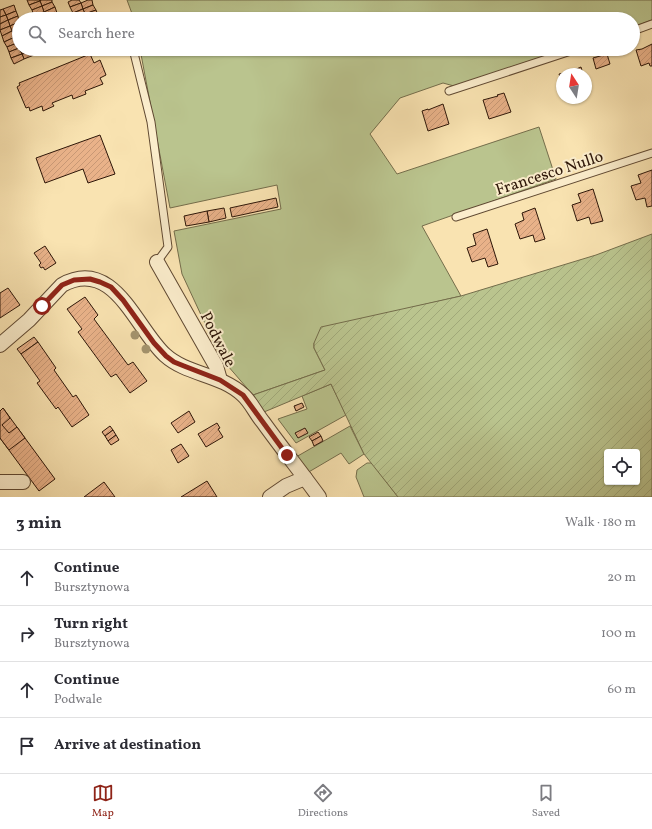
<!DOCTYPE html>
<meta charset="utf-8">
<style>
body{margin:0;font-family:Vollkorn,serif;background:#f7f7f7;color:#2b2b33}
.controls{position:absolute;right:12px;bottom:12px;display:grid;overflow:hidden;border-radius:4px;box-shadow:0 1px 3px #0004}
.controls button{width:36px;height:36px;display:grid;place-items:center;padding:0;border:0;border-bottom:1px solid #e1e1e2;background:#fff;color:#2b2b33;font:20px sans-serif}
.compass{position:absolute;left:556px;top:68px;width:36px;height:36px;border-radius:50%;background:#fff;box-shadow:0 1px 3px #0004;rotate:348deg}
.stop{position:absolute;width:12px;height:12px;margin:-9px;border:3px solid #8f2418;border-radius:50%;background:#fff}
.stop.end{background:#8f2418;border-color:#fff;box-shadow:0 1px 4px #0008}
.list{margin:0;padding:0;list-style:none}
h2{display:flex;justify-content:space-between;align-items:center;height:52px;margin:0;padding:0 16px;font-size:17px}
h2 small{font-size:13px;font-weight:400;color:#7c7c81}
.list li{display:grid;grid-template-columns:26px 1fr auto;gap:12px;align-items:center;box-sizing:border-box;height:56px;padding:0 16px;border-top:1px solid #e1e1e2}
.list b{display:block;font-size:15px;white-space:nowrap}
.list p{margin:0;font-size:13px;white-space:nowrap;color:#7c7c81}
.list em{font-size:13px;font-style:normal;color:#7c7c81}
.icon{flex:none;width:22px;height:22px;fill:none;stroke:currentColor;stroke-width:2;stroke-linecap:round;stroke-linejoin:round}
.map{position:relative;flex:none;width:652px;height:497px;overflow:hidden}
.search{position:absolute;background:#fff;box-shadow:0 1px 3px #0004;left:12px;right:12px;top:12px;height:44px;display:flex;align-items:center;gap:10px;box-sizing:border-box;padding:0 14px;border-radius:22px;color:#7c7c81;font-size:15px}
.sheet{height:276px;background:#fff}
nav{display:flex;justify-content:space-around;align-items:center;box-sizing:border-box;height:56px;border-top:1px solid #e1e1e2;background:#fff;font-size:11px;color:#7c7c81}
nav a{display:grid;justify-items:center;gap:2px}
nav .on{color:#8f2418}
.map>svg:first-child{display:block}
.grass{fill:#bac48e;stroke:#746d4b}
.garden{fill:url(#garden-furrows);stroke:#746d4b;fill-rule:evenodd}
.building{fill:url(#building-hatch);stroke:#2d1608}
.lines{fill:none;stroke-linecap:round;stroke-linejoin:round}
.lane-casing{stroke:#604932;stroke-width:9}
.street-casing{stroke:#604932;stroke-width:16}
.lane{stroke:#fbedcc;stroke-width:7}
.street{stroke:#fbedcc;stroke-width:14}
.tree{fill:#a4946e}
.route{stroke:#8f2418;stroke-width:5}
.labels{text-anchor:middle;stroke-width:4;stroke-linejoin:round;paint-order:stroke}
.street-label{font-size:16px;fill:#2d1608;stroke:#fbedcc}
</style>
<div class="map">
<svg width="652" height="497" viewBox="0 0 652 497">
<defs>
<pattern id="garden-furrows" width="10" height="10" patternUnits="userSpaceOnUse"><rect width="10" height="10" fill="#bac48e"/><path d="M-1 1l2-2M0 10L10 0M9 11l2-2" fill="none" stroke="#a0a879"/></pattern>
<pattern id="building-hatch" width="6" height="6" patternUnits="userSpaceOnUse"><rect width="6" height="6" fill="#e9b289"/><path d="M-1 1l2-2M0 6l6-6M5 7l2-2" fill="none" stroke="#c89875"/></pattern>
</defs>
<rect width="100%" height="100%" fill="#f9e3b1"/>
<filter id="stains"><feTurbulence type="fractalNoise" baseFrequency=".005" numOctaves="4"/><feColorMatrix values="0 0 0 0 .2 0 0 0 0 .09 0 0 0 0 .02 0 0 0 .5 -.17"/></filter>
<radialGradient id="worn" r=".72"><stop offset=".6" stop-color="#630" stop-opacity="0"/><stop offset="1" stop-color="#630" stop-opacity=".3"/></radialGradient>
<g class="grass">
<polygon points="127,0 652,0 652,20 633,27 633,19 134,19"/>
<polygon points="140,49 566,49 454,86 443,83 400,98 370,134 397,174 539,127 556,179 422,226 461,296 405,309 314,343 314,348 325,370 253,395 221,358 182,274 174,231 281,209 277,185 170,208"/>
<polygon points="331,384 346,415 296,443 278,419 307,409 302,396"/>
<polygon points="350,426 364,454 349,464 341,453 307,473 296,457"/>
<polygon points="367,463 372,463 398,497 364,497 356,477 357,470"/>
</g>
<path class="garden" d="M652,234V497H398L364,454L331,384L264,412L253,395L325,370L314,348V343L321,327L461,296L596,255ZM607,452H637V482H607Z"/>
<g class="building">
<polygon points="27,0 39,0 40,1 29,5"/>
<polygon points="41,0 52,0 52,2 42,6 40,1"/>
<polygon points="72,0 79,0 81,3 70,7 68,2"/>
<polygon points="88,0 92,0 93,5 83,9 81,3"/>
<polygon points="40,1 42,6 32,10 29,5"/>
<polygon points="52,2 55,7 44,12 42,6"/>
<polygon points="81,3 83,9 73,13 70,7"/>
<polygon points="14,5 16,11 6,15 3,9"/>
<polygon points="93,5 96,10 85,14 83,9"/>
<polygon points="42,6 44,12 34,16 32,10"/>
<polygon points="55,7 57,13 47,17 44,12"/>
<polygon points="3,9 6,15 0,17 0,10"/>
<polygon points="83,9 85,14 75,19 73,13"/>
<polygon points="96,10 98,15 87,19 85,14"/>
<polygon points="16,11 18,16 8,20 6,15"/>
<polygon points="44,12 47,17 42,19 35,19 34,16"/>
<polygon points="57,13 59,19 47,19 47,17"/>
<polygon points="85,14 87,19 75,19"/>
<polygon points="6,15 8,20 0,24 0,17"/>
<polygon points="18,16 19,22 10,26 8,20"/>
<polygon points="8,20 10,26 0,30 0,24"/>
<polygon points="19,22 19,29 12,31 10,26"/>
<polygon points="10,26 12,31 2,36 0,30"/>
<polygon points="19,29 19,36 15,37 12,31"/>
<polygon points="12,31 15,37 4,42 2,36"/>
<polygon points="15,37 17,43 7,47 4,42"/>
<polygon points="17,43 19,48 9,52 7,47"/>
<polygon points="652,44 652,66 650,66 649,63 641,66 636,50 642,49"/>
<polygon points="19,48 22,54 11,58 9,52"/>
<polygon points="20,49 32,49 22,54"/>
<polygon points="32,49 34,55 24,59 22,54"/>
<polygon points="22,54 24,59 14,64 11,58"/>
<polygon points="90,54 94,63 100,60 106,75 100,78 103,84 85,91 86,94 73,99 72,95 52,103 54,106 43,111 42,106 30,111 29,107 26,108 17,87 20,85 19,83"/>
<polygon points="607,54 610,64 596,69 593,58"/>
<polygon points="581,67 583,74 562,74 562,83 559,74 574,71 574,70"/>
<polygon points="504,93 511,112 489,119 483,100 498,96 497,95"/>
<polygon points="443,104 449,124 428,131 422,111 428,109 428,110"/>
<polygon points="100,135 115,174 88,183 83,169 45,183 36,158"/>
<polygon points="652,170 652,206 647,207 645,198 636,200 631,186 641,183 638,175"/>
<polygon points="593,189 603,221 591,224 589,217 577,221 572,205 581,202 578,194"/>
<polygon points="276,198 278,207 232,217 230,208"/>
<polygon points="224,208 226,218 209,222 207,211"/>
<polygon points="535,208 545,239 535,242 533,235 520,239 515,224 524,220 522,213"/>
<polygon points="207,211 209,222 186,226 184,216"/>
<polygon points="487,229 498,264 488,267 485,258 472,262 467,248 476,245 473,234"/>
<polygon points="45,246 56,263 45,270 43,267 41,268 39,265 41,263 34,253"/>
<polygon points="8,288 20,305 0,318 0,293"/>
<polygon points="85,297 98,315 94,319 128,365 133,362 147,381 130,393 116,374 111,377 78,332 82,329 67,309"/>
<polygon points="34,337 38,342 21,354 17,349"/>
<polygon points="38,342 56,368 54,370 73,397 76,395 89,415 72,427 58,407 56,409 37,383 40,381 21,354"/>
<polygon points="302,403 304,407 296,411 294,406"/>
<polygon points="3,408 55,479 39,491 0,438 0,411"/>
<polygon points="3,408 10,418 2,425 9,433 17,427 25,438 9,450 0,438 0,411"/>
<polygon points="189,411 195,422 178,433 171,423"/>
<polygon points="217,423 220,428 218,429 223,437 206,447 198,434"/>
<polygon points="110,426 113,430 105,436 102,432"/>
<polygon points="305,428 308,433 298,438 295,433"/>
<polygon points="113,430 116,435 108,441 105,436"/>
<polygon points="318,432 321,436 312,441 309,437"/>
<polygon points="116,435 119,440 111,445 108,441"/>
<polygon points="321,436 323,441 314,446 312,441"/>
<polygon points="181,444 189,456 178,463 171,450"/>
<polygon points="207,481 217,497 181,497"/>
<polygon points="104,482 115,497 84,497"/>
</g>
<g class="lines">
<defs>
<g id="lane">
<polyline points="633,31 652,24"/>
<polyline points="133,49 151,122 168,247 157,262"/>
<polyline points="449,91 577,49"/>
<polyline points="456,217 652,153"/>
</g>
<g id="street">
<polyline points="157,262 216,366 220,380"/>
<path d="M0,345L29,320L62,285C114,256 136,329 165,355C187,375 221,374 243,395C251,402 256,414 263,422C281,447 301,472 319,497"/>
<polyline points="0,482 23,482"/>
<polyline points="270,497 286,486 305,478"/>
</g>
</defs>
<use href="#lane" class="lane-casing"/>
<use href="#street" class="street-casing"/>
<use href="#lane" class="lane"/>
<use href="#street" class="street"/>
</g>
<g class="tree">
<circle cx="135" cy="335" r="4.5"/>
<circle cx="146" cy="349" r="4.5"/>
</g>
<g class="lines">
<polyline class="route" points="42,306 62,285 74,280 90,279 100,282 111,287 123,300 154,343 166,356 174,362 184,366 220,380 243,395 287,455"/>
</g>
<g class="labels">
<g class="street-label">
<text transform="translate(549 172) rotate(-18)" y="6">Francesco Nullo</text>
<text transform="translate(219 339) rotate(63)" y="6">Podwale</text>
</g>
</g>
<rect width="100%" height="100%" filter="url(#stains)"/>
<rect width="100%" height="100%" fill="url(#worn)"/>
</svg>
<div class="controls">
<button><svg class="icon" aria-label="locate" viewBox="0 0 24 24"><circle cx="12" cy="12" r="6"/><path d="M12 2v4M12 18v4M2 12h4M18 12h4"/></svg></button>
</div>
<svg class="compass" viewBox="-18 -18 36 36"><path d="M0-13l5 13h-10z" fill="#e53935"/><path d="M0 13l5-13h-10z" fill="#7c7c81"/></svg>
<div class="stop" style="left:42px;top:306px"></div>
<div class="stop end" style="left:287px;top:455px"></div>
<div class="search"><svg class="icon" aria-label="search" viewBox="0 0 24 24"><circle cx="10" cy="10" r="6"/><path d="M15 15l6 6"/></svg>Search here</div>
</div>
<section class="sheet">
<h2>3 min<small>Walk · 180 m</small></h2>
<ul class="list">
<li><svg class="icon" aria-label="ahead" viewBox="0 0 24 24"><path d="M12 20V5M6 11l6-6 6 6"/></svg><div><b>Continue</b><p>Bursztynowa</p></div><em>20 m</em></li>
<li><svg class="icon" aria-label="right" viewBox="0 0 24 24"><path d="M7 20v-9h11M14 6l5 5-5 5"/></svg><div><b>Turn right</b><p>Bursztynowa</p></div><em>100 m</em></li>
<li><svg class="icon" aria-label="ahead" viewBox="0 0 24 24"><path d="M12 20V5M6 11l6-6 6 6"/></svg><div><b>Continue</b><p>Podwale</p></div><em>60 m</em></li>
<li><svg class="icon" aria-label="arrive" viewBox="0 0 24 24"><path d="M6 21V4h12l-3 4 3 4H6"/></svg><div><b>Arrive at destination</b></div></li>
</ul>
</section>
<nav>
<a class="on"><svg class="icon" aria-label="map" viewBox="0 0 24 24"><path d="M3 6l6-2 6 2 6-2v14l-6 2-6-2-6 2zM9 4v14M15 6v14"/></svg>Map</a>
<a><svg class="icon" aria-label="directions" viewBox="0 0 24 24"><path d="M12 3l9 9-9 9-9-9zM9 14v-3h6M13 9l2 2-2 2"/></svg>Directions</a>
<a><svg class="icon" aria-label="saved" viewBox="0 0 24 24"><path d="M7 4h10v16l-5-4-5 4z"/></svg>Saved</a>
</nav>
